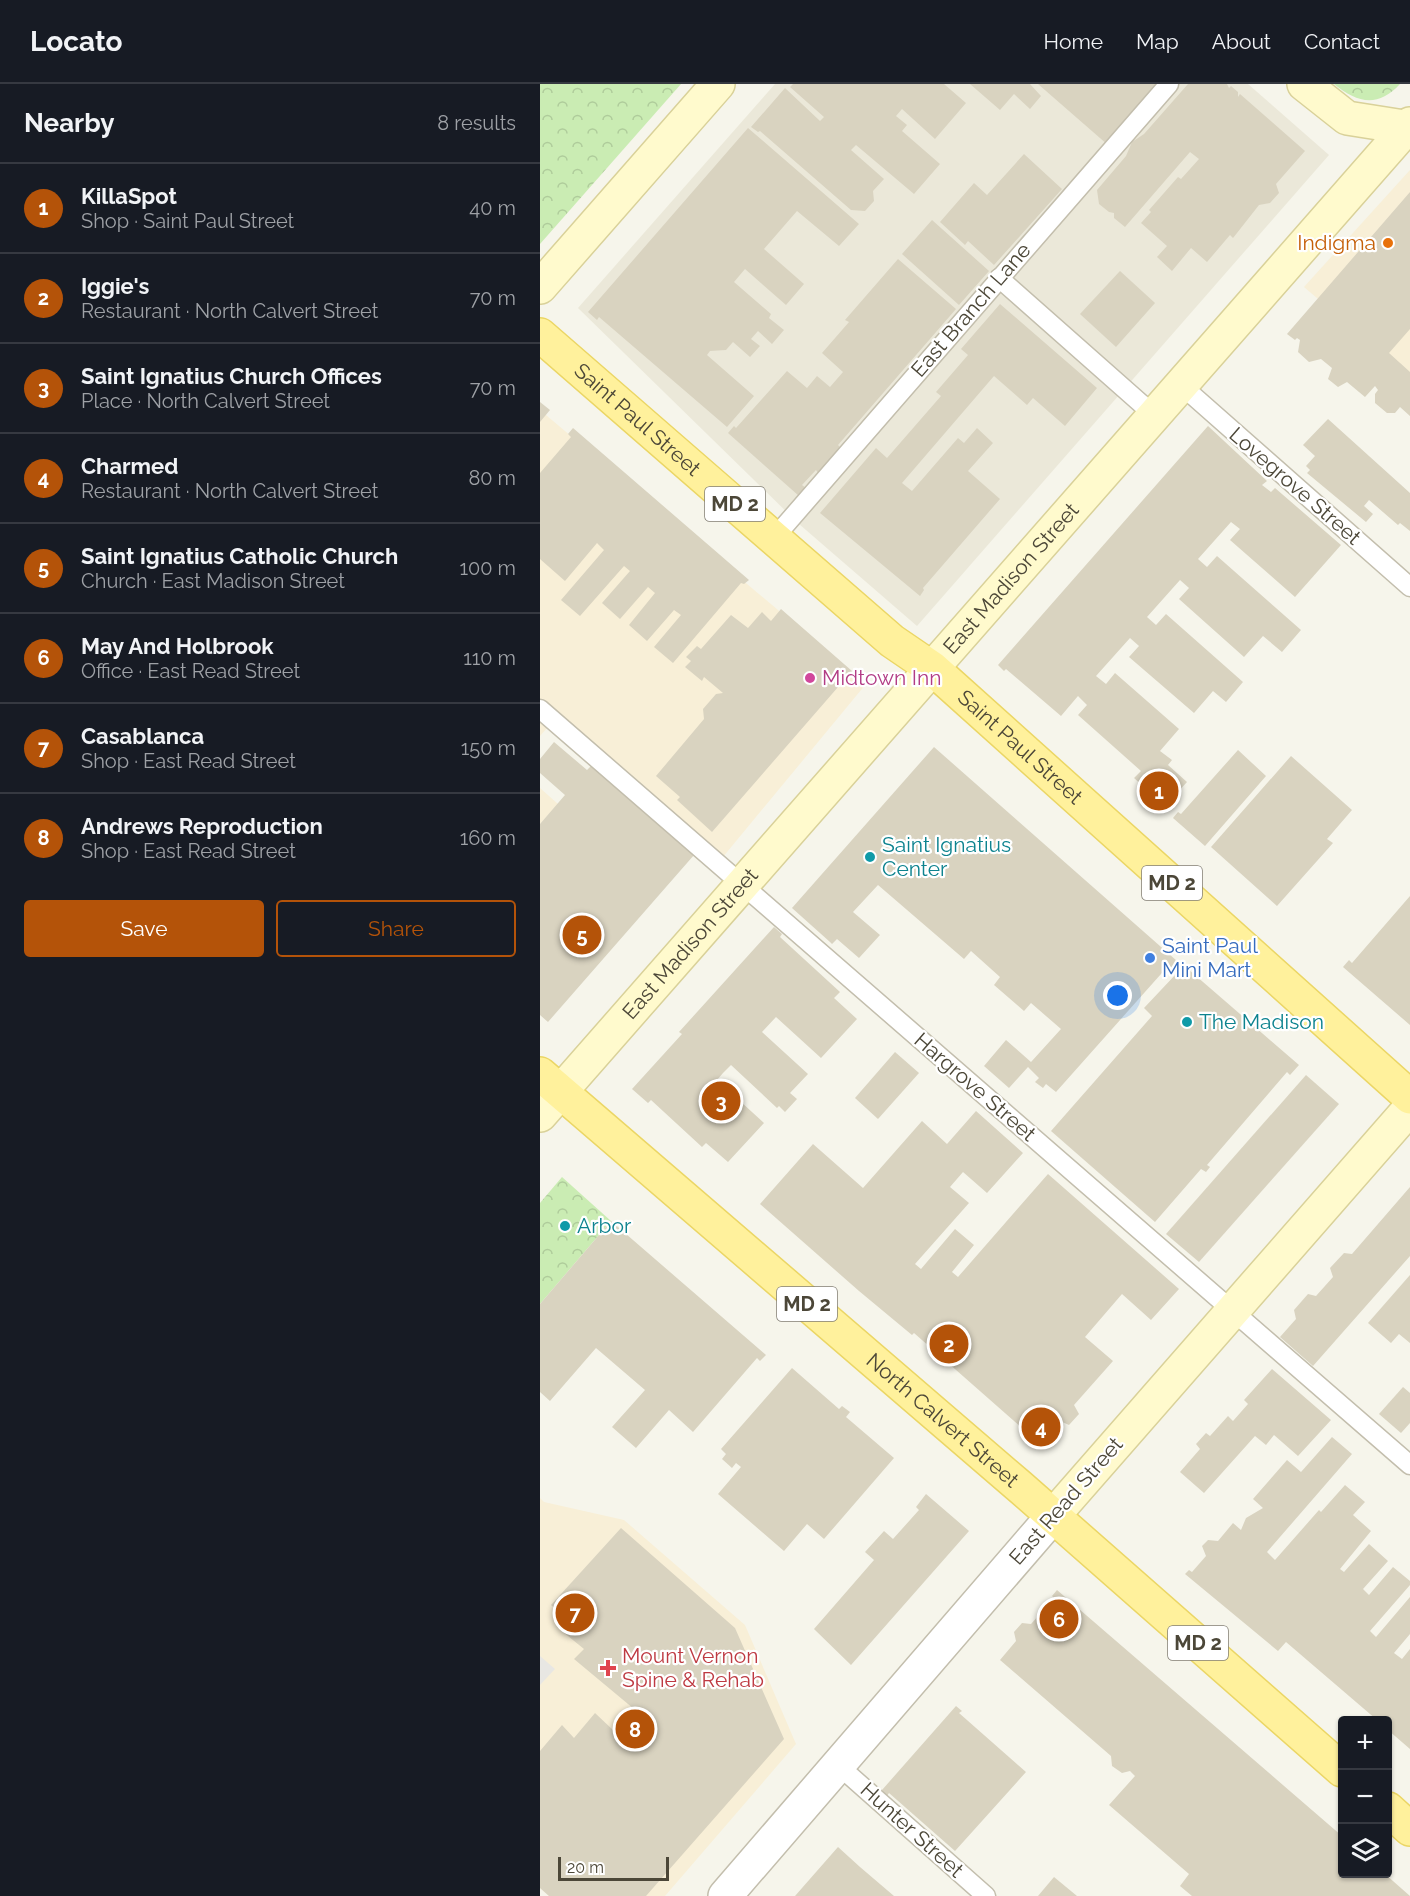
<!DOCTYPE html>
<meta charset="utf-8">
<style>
body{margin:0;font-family:Raleway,sans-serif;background:#20242c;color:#f1f3f6}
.controls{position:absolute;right:18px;bottom:18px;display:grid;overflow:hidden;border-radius:6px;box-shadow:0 2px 4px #0004}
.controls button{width:54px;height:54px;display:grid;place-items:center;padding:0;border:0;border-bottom:2px solid #363941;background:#171b24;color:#f1f3f6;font:30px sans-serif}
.scale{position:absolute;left:18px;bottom:15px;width:111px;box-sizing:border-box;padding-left:6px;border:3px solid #4c4738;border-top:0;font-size:16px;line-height:21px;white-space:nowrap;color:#4c4738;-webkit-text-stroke:4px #fff;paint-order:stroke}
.you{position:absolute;left:578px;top:912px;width:21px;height:21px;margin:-15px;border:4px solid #fff;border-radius:50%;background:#1a73e8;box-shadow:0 0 0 9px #1a73e833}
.badge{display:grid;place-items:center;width:39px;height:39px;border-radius:50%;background:#b45309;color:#fff;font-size:20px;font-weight:700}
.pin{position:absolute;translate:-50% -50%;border:3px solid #fff;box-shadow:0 2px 6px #0006}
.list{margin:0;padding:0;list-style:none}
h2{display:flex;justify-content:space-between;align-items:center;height:78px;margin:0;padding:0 24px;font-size:26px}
h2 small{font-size:20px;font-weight:400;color:#9ea1a6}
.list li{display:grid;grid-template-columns:39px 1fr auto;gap:18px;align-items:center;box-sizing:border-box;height:90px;padding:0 24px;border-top:2px solid #363941}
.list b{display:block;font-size:22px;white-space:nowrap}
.list p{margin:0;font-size:20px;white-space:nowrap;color:#9ea1a6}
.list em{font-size:20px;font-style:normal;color:#9ea1a6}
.actions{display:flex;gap:12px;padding:18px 24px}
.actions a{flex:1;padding:14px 0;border:2px solid #b45309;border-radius:6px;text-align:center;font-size:21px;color:#b45309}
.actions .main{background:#b45309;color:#fff}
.icon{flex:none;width:33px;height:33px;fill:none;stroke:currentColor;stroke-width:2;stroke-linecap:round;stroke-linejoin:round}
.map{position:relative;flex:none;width:870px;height:1812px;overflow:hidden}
header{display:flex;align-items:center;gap:36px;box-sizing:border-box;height:84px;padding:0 30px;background:#171b24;border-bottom:2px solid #363941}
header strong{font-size:28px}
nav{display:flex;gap:33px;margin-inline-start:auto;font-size:21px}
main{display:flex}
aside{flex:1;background:#171b24}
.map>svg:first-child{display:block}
.residential{fill:#ebe8d9}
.commercial{fill:#f8efd7}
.park{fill:url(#park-crowns)}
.parking{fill:#e8e7e3}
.building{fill:#d9d3c0}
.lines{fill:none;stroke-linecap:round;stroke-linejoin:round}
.lane-casing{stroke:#c3bead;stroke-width:21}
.street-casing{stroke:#c3bead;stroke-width:36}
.secondary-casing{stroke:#d9d199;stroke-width:36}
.primary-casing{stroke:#ebd665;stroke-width:36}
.lane{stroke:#fff;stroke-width:18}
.street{stroke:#fff;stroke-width:33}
.secondary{stroke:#fffacd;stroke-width:33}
.primary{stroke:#fff19c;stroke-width:33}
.food-dot{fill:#e8710a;stroke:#fff;stroke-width:2}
.hotel-dot{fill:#d1479c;stroke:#fff;stroke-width:2}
.culture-dot{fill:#0f9aa8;stroke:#fff;stroke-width:2}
.shop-dot{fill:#3f7fe0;stroke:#fff;stroke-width:2}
.health-dot{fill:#e0444e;stroke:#fff;stroke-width:2}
.labels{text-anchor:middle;stroke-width:4.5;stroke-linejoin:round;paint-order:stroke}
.shield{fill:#fff;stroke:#827e74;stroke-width:1.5}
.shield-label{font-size:20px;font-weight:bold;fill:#4c4738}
.food-label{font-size:21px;fill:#c56008;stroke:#fff;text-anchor:end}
.street-label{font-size:21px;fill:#4c4738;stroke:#fff}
.hotel-label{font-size:21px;fill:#b23c85;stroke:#fff;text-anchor:start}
.culture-label{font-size:21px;fill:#0d838f;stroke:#fff;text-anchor:start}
.shop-label{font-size:21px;fill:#366cbe;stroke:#fff;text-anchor:start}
.health-label{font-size:21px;fill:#be3a42;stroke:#fff;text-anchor:start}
</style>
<header>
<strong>Locato</strong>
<nav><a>Home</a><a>Map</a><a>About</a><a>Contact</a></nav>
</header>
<main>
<aside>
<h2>Nearby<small>8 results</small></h2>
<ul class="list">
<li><span class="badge">1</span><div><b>KillaSpot</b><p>Shop · Saint Paul Street</p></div><em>40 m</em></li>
<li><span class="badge">2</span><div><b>Iggie's</b><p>Restaurant · North Calvert Street</p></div><em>70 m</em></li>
<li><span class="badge">3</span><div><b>Saint Ignatius Church Offices</b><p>Place · North Calvert Street</p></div><em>70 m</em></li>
<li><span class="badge">4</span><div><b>Charmed</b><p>Restaurant · North Calvert Street</p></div><em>80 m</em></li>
<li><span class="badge">5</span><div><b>Saint Ignatius Catholic Church</b><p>Church · East Madison Street</p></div><em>100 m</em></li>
<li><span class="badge">6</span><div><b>May And Holbrook</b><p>Office · East Read Street</p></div><em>110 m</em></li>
<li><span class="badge">7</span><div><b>Casablanca</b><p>Shop · East Read Street</p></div><em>150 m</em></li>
<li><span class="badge">8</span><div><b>Andrews Reproduction</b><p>Shop · East Read Street</p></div><em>160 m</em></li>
</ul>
<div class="actions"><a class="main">Save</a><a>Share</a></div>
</aside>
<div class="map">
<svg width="870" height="1812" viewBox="0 0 870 1812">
<defs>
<pattern id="park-crowns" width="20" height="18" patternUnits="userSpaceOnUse" patternTransform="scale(1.5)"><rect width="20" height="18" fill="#caecb3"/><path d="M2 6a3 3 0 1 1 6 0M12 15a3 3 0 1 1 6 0" fill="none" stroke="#afcc9b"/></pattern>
</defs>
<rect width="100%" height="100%" fill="#f6f5eb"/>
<polygon class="residential" points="235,0 708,0 789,71 377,542 259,440 38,224"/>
<g class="commercial">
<polygon points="870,86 870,293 764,203"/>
<polygon points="0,326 326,600 178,779 14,636 0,652"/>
<polygon points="0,704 18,720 0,740"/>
<polygon points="0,1414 4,1418 84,1436 205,1541 256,1660 125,1812 9,1812 0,1804"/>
</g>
<g class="park">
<polygon points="0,0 141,0 0,160"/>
<path d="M794,0H860C838,24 817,19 794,0Z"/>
<polygon points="22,1093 71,1137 0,1220 0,1119"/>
</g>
<polygon class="parking" points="0,1572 15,1585 0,1601"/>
<g class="building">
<polygon points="253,0 404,0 426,19 395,55 362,25 356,32 367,41 362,47 400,80 374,110 316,61 311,66 344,95 333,107 334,117 325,127 311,126 220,47 218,48 211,43 245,4 280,37 284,33 250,3"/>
<polygon points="430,0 490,0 501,12 490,25 474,10 460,26"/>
<polygon points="498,0 621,0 568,61"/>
<polygon points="648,0 687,0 689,4 691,2 698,8 698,13 700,10 765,67 736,100 739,109 730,119 719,121 697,149 693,154 690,151 667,178 651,164 632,187 617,173 627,162 601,139 611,128 609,126 638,93 641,95 659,75 650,68 585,143 574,134 574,129 569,128 559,120 557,106 586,72 592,58 604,50"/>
<polygon points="208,44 319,140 299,162 257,127 224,165 264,200 246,221 205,185 194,198 231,230 229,234 244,246 232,260 218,247 211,255 220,262 210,273 193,258 186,266 170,267 167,271 214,312 187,343 59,233 57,236 48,228"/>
<polygon points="484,70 522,105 454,181 428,157 425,161 400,138 434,99 447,111"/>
<polygon points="870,108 870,245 849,269 870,288 870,332 860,323 855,329 847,329 835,319 835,310 838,306 835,302 825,313 807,298 798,303 788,295 792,284 781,275 769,278 758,268 760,256 757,254 755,256 747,250"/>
<polygon points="392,136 449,187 419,221 362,170"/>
<polygon points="358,175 416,225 298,361 301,364 278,389 276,386 262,401 266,404 259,412 188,349 194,342 196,344 247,287 267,304 277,292 290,303 303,288 282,269 309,238 305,236"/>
<polygon points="580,187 615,219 576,263 540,230"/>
<polygon points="460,220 557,304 525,342 493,314 487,321 454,292 362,399 372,407 418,354 424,359 437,344 453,359 428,387 460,415 383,504 384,506 380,512 280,429 336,364 347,374 401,312 396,308 428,271 421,265"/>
<polygon points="0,318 10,326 0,338"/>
<polygon points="788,335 870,409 870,447 860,439 858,441 829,416 824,422 833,430 826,438 767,389 770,386 766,382 775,372 763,361"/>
<polygon points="668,342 727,397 722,401 731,408 735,404 801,461 755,513 690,456 700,445 691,438 658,475 667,483 677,472 761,546 742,568 723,552 704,573 639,515 649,504 640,496 607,533 616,541 626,530 703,598 686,618 673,607 654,629 589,573 599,562 590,554 556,592 566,600 575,589 639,645 620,667 632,676 628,681 647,698 625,722 594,694 601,687 538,631 547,621 538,612 521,632 466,585 464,587 458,581"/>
<polygon points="33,344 209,496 204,500 201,499 133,579 114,563 141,531 134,526 107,557 89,541 115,509 108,503 80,535 62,519 90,487 84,482 40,532 21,516 64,466 57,459 25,497 0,475 0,389 31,353 28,350"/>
<polygon points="241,525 312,587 172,748 137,716 140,713 116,692 164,635 163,625 176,610 183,609 164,593 162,597 145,583 151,577 146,573 157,562 161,565 191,531 208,544 222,528 231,537"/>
<polygon points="14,658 47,686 52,681 154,771 8,938 0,931 0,740 25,711 0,689 0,675"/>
<polygon points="394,663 637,877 631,884 629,881 516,1008 506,1000 503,1004 495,998 499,994 488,983 469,1004 444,982 466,956 491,978 521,945 491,919 484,927 454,901 460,893 431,867 424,875 338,801 313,828 340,851 319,874 297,855 292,860 290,858 252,824"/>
<polygon points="698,666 726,692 665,762 633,734 638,728 641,730"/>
<polygon points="751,672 812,726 787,755 793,759 737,822 671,763"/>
<polygon points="870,812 870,941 803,883 809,876 812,879"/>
<polygon points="234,843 242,850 240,853 300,908 294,914 317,935 281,974 236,933 222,948 268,990 250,1009 257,1015 245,1028 239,1022 237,1024 191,981 183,989 177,996 224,1039 188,1078 166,1059 162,1063 111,1016 108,1019 92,1005 142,950 139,948"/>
<polygon points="648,885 759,981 750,991 747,988 667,1081 670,1083 666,1088 661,1085 615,1138 511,1047 612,932 604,924 637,889 641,893"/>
<polygon points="355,968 379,989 338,1035 315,1014"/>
<polygon points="766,991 799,1020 659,1178 626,1150"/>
<polygon points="436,1027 483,1069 447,1109 423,1088 410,1103 429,1119 375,1180 381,1185 415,1145 434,1161 412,1188 418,1193 508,1090 639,1205 611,1236 582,1210 545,1253 573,1277 534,1321 539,1330 529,1341 520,1337 500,1360 374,1249 372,1251 319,1207 220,1120 273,1060 323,1104 382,1037 407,1060"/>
<polygon points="870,1103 870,1172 773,1282 740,1253 756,1235 754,1226 768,1210 776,1212 793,1193 790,1184 804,1169 812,1170"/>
<polygon points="71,1137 226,1271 220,1277 217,1274 153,1348 129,1326 96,1364 72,1343 105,1306 56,1264 10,1317 0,1308 0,1220"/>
<polygon points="870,1191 870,1259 859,1250 851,1259 828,1239"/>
<polygon points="252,1284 299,1325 302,1322 310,1328 306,1333 354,1374 284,1455 267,1440 244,1467 178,1410 201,1383 196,1379 192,1384 182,1375 186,1370 181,1365"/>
<polygon points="732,1285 791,1336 758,1372 734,1351 726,1361 715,1352 664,1409 640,1388 660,1365 656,1360 666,1349 670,1352 688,1332 693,1337 708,1320 704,1316"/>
<polygon points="863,1303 870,1309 870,1339 861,1349 839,1330"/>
<polygon points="792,1353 812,1370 727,1468 735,1476 779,1426 781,1428 805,1401 825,1418 813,1431 831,1447 800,1485 804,1488 829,1460 848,1477 823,1505 829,1511 853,1483 870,1497 870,1501 830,1547 836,1553 870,1513 870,1550 854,1569 862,1575 870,1565 870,1665 848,1646 848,1636 837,1636 746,1558 738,1567 645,1490 649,1486 652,1488 666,1472 662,1462 668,1456 678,1457 693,1439 701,1446 706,1434 723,1424 713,1415 747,1376 761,1388"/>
<polygon points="386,1410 429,1447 311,1581 274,1545 334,1476 325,1468 344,1447 353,1455 379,1426 376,1423"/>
<polygon points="81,1444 195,1544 244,1655 106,1812 9,1812 0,1804 0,1667 22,1641 34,1654 55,1629 74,1647 94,1625 34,1575 44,1565 23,1548 32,1539 11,1521"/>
<polygon points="517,1506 802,1752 802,1790 845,1790 870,1812 652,1812 640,1802 649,1790 569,1721 595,1692 590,1687 582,1689 572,1682 571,1672 460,1576 476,1557 474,1548 482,1539 491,1540 514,1514 512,1512"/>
<polygon points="416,1622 422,1627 419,1629 486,1688 415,1767 349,1709 347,1712 342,1706"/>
<polygon points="298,1763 320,1783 354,1812 255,1812"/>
<polygon points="514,1793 537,1812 498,1812"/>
</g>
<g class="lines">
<defs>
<g id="lane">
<polyline points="459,194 614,331"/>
<polyline points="641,301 870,503"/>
<polyline points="234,454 629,0"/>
<polyline points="0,625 870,1381"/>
<polyline points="298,1681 446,1812"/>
</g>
<polyline id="street" points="185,1812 513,1432"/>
<g id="secondary">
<polyline points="764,0 807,34 870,44"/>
<polyline points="0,203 178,0"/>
<path id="s1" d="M0,1031L870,40"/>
<polyline points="513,1432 870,1024"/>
</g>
<g id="primary">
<path id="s2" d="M0,251L352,557L393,585L870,1013"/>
<path id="s3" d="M0,990L479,1402L802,1686"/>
<polyline points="848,1725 870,1745"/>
</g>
</defs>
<use href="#lane" class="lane-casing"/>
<use href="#street" class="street-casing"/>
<use href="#secondary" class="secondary-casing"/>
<use href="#primary" class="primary-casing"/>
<use href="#lane" class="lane"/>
<use href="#street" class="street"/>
<use href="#secondary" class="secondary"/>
<use href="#primary" class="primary"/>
</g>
<circle class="food-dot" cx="848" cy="159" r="6"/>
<circle class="hotel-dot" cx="270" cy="594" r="6"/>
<g class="culture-dot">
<circle cx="330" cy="773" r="6"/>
<circle cx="647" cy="938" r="6"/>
<circle cx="25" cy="1142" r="6"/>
</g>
<circle class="shop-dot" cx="610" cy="874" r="6"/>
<path class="health-dot" d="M65 1575h6v6h6v6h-6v6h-6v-6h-6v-6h6z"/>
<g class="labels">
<g class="shield">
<rect x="165" y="403" width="60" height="34" rx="4.5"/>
<rect x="602" y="782" width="60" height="34" rx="4.5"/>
<rect x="237" y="1203" width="60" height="34" rx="4.5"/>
<rect x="628" y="1542" width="60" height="34" rx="4.5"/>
</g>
<g class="shield-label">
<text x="195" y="427">MD 2</text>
<text x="632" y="806">MD 2</text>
<text x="267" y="1227">MD 2</text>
<text x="658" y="1566">MD 2</text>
</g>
<g class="food-label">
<text x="836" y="166">Indigma</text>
</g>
<g class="street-label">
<text transform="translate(431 226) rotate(-49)" y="7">East Branch Lane</text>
<text dy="7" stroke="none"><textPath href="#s2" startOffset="129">Saint Paul Street</textPath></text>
<text transform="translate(755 402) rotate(41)" y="7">Lovegrove Street</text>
<text dy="7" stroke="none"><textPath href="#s1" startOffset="714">East Madison Street</textPath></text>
<text dy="7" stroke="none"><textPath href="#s2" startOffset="633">Saint Paul Street</textPath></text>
<text dy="7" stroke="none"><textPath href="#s1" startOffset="228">East Madison Street</textPath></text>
<text transform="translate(435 1003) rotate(41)" y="7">Hargrove Street</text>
<text dy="7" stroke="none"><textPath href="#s3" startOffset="531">North Calvert Street</textPath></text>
<text transform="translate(526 1417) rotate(-49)" y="7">East Read Street</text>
<text transform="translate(372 1746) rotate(42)" y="7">Hunter Street</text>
</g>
<g class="hotel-label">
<text x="282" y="601">Midtown Inn</text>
</g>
<g class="culture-label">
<text x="342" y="768">Saint Ignatius<tspan x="342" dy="24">Center</tspan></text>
<text x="659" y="945">The Madison</text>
<text x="37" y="1149">Arbor</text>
</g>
<g class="shop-label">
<text x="622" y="869">Saint Paul<tspan x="622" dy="24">Mini Mart</tspan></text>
</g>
<g class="health-label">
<text x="82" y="1579">Mount Vernon<tspan x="82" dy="24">Spine &amp; Rehab</tspan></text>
</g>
</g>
</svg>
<div class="controls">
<button>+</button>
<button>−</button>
<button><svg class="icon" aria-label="layers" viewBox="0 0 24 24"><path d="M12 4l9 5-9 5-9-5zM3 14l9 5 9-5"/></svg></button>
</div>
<div class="scale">20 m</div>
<div class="you"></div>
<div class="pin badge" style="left:619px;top:707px">1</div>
<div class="pin badge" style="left:409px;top:1260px">2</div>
<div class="pin badge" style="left:181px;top:1017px">3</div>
<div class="pin badge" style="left:501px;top:1343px">4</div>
<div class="pin badge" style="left:42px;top:851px">5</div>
<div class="pin badge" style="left:519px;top:1535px">6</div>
<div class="pin badge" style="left:35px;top:1529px">7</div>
<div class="pin badge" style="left:95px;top:1645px">8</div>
</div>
</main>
